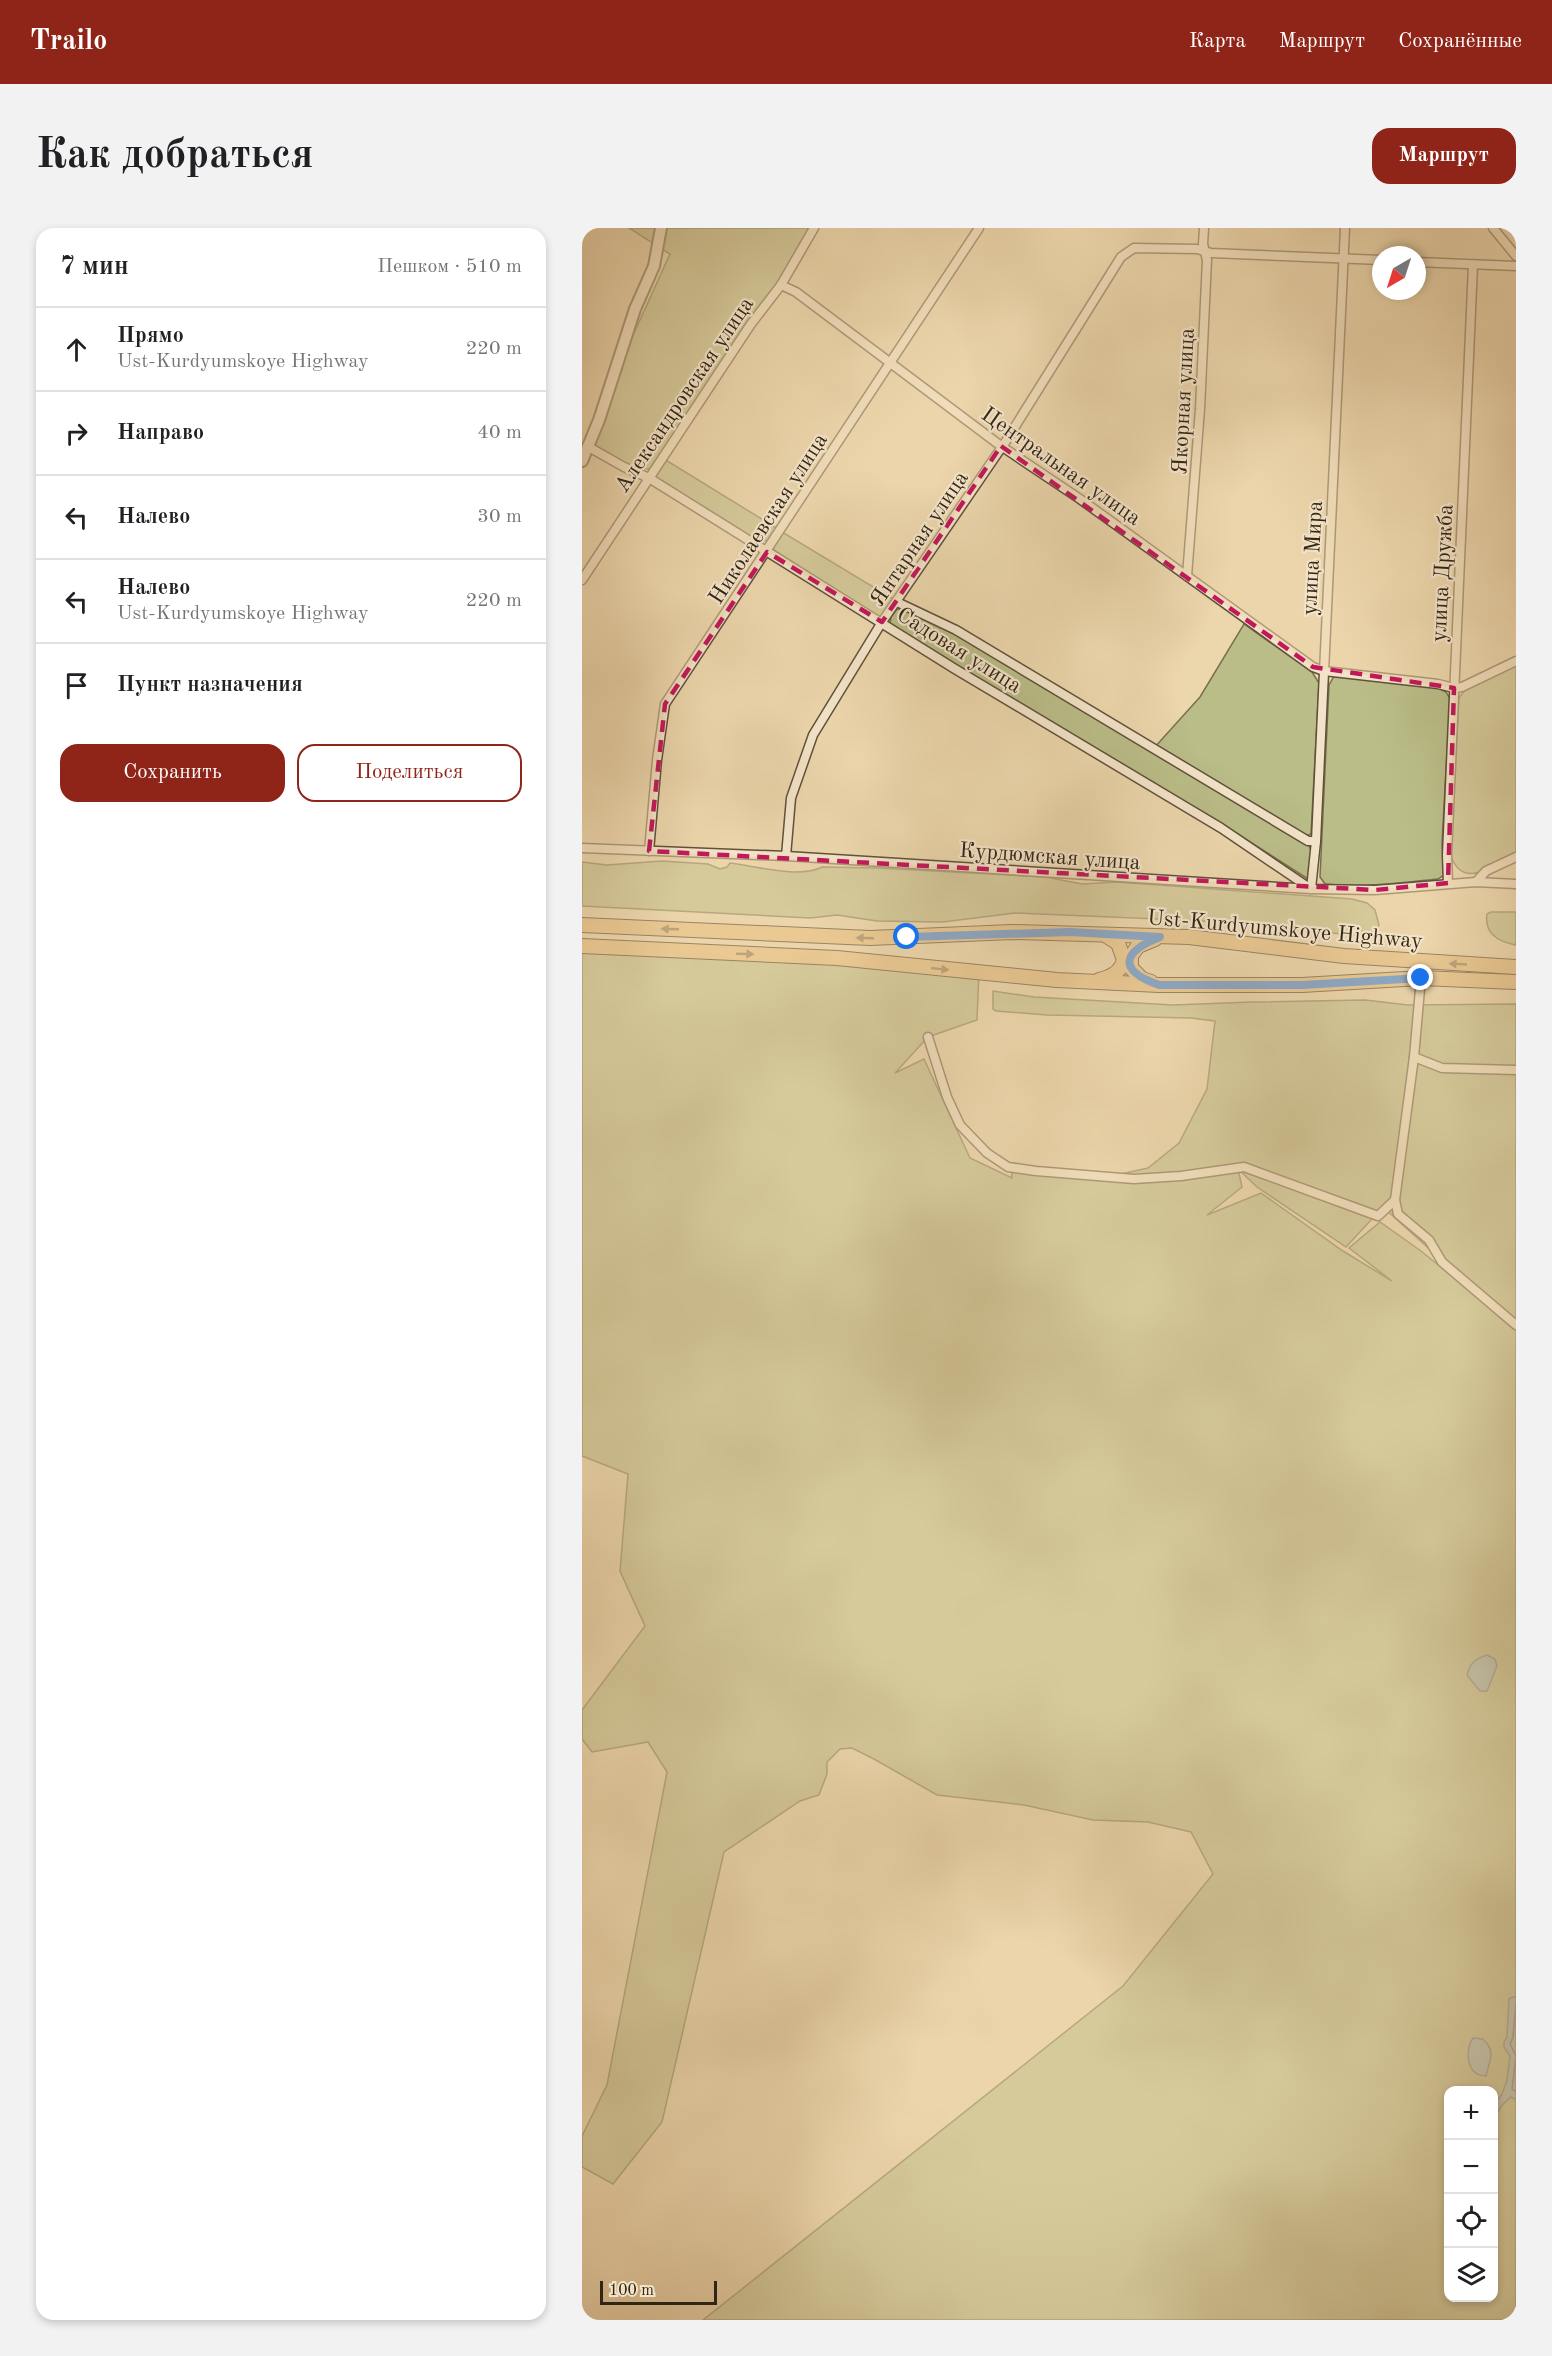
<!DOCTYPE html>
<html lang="ru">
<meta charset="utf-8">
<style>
body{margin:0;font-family:"Old Standard TT",serif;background:#f2f2f2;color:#202124}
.controls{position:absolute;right:18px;bottom:18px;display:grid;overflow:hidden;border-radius:12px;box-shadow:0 3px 9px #0003}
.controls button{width:54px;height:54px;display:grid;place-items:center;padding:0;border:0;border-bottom:2px solid #e0e0e0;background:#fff;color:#202124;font:30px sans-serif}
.compass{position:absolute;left:790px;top:18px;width:54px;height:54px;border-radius:50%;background:#fff;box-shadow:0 3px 9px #0003;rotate:219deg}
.scale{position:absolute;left:18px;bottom:15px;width:117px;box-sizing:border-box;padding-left:6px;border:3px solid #332515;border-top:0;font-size:16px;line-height:21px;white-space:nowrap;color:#332515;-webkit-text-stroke:4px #f3e4c9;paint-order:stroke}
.stop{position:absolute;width:18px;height:18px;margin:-14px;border:4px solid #1a73e8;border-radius:50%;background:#fff}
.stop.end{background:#1a73e8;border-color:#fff;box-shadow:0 2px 6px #0008}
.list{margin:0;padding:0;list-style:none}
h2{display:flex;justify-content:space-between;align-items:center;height:78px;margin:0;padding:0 24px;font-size:26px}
h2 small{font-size:20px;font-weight:400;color:#757577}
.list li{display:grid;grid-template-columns:39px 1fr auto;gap:18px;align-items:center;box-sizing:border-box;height:84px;padding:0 24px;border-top:2px solid #e0e0e0}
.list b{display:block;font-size:22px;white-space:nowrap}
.list p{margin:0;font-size:20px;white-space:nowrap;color:#757577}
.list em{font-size:20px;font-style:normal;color:#757577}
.actions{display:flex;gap:12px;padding:18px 24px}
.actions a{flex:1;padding:14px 0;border:2px solid #8f2418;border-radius:18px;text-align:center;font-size:21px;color:#8f2418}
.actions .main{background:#8f2418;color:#fff}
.icon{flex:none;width:33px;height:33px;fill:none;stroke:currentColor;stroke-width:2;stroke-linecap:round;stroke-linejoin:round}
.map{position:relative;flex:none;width:934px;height:2092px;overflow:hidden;border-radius:18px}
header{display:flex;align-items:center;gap:36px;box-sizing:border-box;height:84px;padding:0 30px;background:#8f2418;color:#fff}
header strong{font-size:28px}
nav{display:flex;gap:33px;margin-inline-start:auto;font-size:21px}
.intro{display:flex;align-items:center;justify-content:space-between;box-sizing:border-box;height:144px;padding:0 36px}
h1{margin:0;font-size:42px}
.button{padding:15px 27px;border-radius:18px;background:#8f2418;color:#fff;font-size:21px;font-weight:700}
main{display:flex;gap:36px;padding:0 36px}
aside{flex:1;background:#fff;border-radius:18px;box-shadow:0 3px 9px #0003}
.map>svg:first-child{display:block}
.green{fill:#babd88;stroke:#76714e;stroke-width:1.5;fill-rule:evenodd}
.water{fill:#9eb6b5;stroke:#737c75;stroke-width:1.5}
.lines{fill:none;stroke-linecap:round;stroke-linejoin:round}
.shore{stroke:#686e65;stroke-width:1.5}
.minor-casing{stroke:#61513b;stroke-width:11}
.tertiary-casing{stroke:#61513b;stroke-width:14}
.primary-casing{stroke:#332515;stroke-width:16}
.minor{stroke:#f3e4c9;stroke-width:8}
.tertiary{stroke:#f3e4c9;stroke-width:10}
.primary{stroke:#e6bb76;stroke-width:14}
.oneway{fill:#846841}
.route{stroke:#1a73e8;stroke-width:8}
.marked{fill:none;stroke:#c2185b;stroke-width:4.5;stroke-dasharray:12 8;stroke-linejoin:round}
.labels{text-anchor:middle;stroke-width:4.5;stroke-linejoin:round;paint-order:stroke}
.street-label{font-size:22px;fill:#332515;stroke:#f3e4c9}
</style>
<header>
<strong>Trailo</strong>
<nav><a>Карта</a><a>Маршрут</a><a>Сохранённые</a></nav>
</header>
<div class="intro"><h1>Как добраться</h1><a class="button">Маршрут</a></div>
<main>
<aside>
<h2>7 мин<small>Пешком · 510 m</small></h2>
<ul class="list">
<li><svg class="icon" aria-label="ahead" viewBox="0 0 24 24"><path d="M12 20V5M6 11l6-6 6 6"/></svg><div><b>Прямо</b><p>Ust-Kurdyumskoye Highway</p></div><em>220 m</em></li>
<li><svg class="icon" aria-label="right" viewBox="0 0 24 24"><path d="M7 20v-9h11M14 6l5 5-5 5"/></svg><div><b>Направо</b></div><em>40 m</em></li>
<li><svg class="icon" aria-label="left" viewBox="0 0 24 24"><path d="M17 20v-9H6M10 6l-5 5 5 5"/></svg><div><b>Налево</b></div><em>30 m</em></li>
<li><svg class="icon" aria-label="left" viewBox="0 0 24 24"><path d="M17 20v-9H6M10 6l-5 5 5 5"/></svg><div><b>Налево</b><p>Ust-Kurdyumskoye Highway</p></div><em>220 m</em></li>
<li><svg class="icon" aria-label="arrive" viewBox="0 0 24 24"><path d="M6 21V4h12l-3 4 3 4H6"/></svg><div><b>Пункт назначения</b></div></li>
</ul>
<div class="actions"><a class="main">Сохранить</a><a>Поделиться</a></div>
</aside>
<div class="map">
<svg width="934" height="2092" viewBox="0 0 934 2092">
<rect width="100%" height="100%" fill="#ecd6ac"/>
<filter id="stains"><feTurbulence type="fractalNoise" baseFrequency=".00333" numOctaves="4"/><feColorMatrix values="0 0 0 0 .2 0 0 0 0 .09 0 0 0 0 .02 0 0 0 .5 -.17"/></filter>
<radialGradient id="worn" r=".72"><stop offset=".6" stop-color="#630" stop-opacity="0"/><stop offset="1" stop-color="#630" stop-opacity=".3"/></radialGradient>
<g class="green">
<path d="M47,0H229L193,59L68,241C55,242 34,233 23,225C15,220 13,215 3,213L88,26Z"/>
<polygon points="82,231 196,301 188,312 176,314 73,250"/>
<polygon points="200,304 313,372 303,388 296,389 192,322 192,317"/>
<polygon points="315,381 322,381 372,405 727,618 730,624 726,651 642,597 317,403 308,396 309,389"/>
<polygon points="662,396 730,444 737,455 729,606 724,608 572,520 618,469"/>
<path d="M934,438V625C909,637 881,664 868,626L877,470L883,462Z"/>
<path d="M755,447L854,459L864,464L868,471L860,615L862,647L856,651C818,655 781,660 743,656L738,649L747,457L751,450Z"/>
<path d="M80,633L126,636L138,641L145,639L148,635C174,638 217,651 240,639L296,640L463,649L500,656L534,654L770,671L785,675L793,682L797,697L794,703L771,707L624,693L433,685L361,694L295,693L255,687L228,690L0,678V634L25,637Z"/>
<path d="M909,684H934V717C917,714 902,706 905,686Z"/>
<path d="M0,718L397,744L395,792L346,809L313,845L342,831L388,930L430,950L429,939L530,948L566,940L597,915L625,861L633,793L609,790L465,787L414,783L411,781V763L452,769L591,777L669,774L783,772L826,777L934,776V1093L844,1018L801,979L764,1019L675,959L656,941L660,959L625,987L679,965L761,1023L810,1053L767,1020L798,994L839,1023L934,1100V2092H121L541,1758L631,1646L609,1604L566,1594L511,1592L442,1577L355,1567L292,1531L270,1520L258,1521L245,1534V1546L237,1567L218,1573L142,1624L80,1894L31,1956L0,1939V1908L25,1857L85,1544L66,1514L10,1524L0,1511V1482L63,1398L38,1343L46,1246L0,1228ZM867,1862H912V2070H867Z"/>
</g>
<g class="water">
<path d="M905,1427L913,1431L915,1438L905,1463H898L885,1447C888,1435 893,1431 905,1427Z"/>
<polygon points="931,1769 934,1769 934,1872 929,1869 920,1877 912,1891 912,1877 920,1866 925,1852 928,1828 922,1819 922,1814 925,1809 927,1771"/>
<path d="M891,1810L901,1811C915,1824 907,1833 904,1848C885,1848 882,1823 891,1810Z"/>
</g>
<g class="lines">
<polyline class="shore" points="934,1775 931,1809 928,1816 934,1828 930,1861 934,1864"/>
<defs>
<g id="minor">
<polyline points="911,0 934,28"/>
<polyline points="835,34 934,38"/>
<polyline points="199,57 214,64 419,218 498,271 731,439 742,443 856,456 872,460 880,459 934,433"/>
<polyline points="5,218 42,239 67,250 373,441 639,600 729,661 734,613 763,0"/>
<polyline points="605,348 618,181 625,32 621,16 622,0"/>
<polyline points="0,352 169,96 199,57 232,0"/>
<polyline points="315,374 374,402 726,613 734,613"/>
<polyline points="0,620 204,628 729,661 793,662 894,654 934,656"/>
<polyline points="67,623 75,532 83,476 397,0"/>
<polyline points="204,628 209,570 231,507 300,394 424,213 539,29 552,20 615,21 629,25 799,32"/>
<polyline points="894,654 904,643 934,629"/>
<polyline points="866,655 865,627 891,37"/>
<polyline points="839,750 832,829 813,972 816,986 847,1012 860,1034 934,1097"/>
<polyline points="346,809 365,869 378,897 405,925 426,939 454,943 552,951 599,948 662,939 796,988 813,972"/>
<polyline points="832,829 860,840 934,842"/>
</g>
<polyline id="tertiary" points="0,233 17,192 53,81 72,38 79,0"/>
<g id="primary">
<polyline points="0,697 288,710 430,704 607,709 762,728 934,739"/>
<polyline points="0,718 255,730 475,752 577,757 720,757 839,750 934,754"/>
<path d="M517,752C529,749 538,745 542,732L536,715L523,707"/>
<polyline points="569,754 560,751 549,740 549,728 556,718 573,711"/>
</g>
</defs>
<use href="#minor" class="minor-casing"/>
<use href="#tertiary" class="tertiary-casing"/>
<use href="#primary" class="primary-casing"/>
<use href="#minor" class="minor"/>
<use href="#tertiary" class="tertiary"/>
<use href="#primary" class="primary"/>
</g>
<defs><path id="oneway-solid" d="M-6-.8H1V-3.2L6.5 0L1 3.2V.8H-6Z" transform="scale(1.5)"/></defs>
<g class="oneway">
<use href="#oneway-solid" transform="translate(88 701) rotate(-178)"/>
<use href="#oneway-solid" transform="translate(283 710) rotate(-178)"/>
<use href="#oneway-solid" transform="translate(163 726) rotate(2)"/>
<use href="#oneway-solid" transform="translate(876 736) rotate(-177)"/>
<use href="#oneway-solid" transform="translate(358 741) rotate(6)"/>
</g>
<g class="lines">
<path class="route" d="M325,709L488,704L578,709C540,724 535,742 577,757H720L839,750"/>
</g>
<path d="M0 0H934V2092H0ZM419,218L731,439L872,460L866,655L793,662L67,623L83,476L185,324L300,394Z" fill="#ecd6ac" fill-opacity=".55" fill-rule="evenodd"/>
<path class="marked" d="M419,218L731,439L872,460L866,655L793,662L67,623L83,476L185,324L300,394Z"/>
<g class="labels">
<g class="street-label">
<text transform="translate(101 166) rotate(-56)" y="8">Александровская улица</text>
<text transform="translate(600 173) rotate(-87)" y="8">Якорная улица</text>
<text transform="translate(480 237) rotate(35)" y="8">Центральная улица</text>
<text transform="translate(185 290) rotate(-57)" y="8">Николаевская улица</text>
<text transform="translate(336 310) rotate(-56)" y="8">Янтарная улица</text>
<text transform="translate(729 330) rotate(-87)" y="8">улица Мира</text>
<text transform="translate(859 345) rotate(-87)" y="8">улица Дружба</text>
<text transform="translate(378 421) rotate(32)" y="8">Садовая улица</text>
<text transform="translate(468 627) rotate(4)" y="8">Курдюмская улица</text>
<text transform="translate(703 700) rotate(5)" y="8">Ust-Kurdyumskoye Highway</text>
</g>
</g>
<rect width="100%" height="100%" filter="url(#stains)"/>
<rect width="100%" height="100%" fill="url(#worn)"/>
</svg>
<div class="controls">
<button>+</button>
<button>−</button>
<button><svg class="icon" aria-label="locate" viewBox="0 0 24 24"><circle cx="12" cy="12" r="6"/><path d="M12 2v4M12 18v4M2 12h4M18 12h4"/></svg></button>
<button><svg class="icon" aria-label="layers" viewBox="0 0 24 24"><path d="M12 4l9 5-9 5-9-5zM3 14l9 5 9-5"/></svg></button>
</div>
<svg class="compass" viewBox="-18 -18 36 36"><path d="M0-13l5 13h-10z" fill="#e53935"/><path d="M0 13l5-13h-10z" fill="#757577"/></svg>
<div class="scale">100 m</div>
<div class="stop" style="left:325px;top:709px"></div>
<div class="stop end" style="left:839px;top:750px"></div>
</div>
</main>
